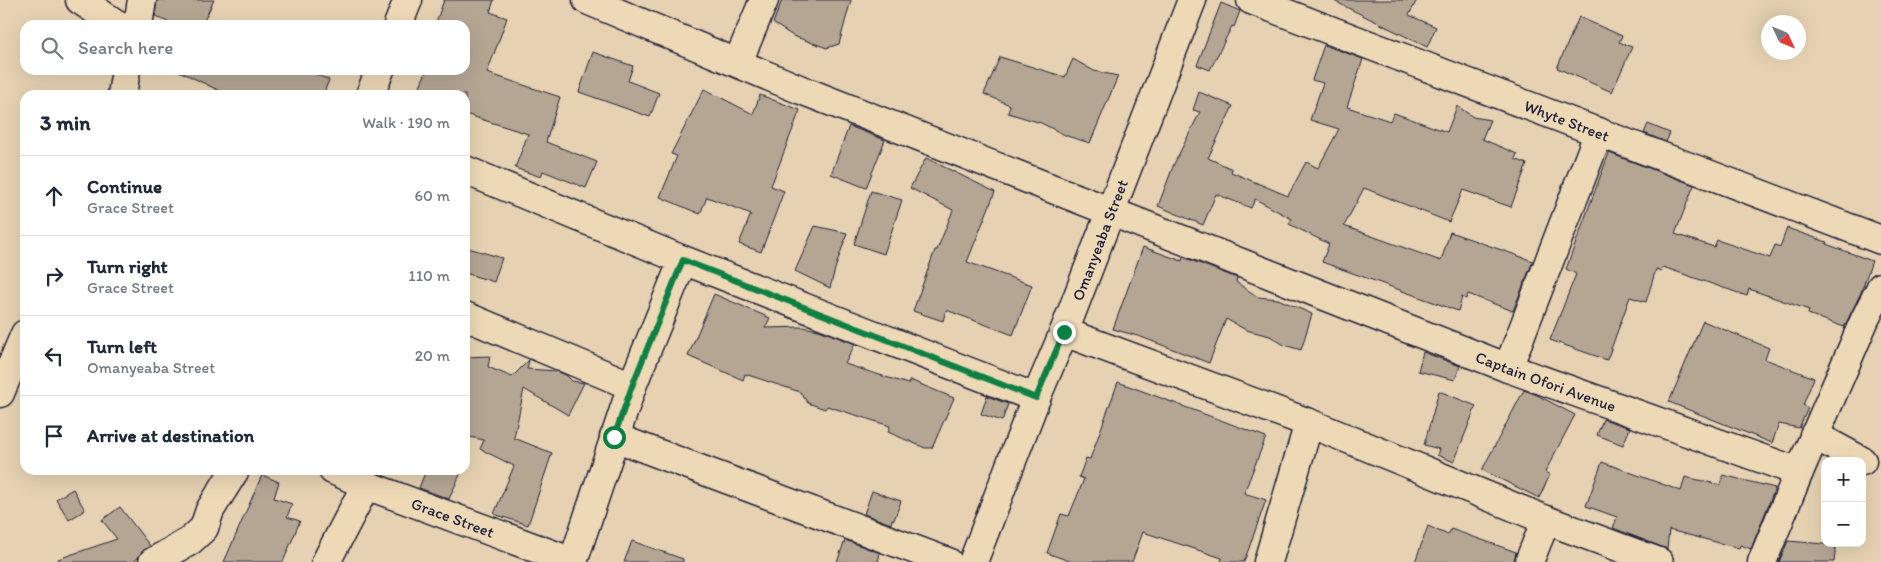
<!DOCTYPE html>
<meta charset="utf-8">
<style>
body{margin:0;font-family:Itim,sans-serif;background:#f6f6f7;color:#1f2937}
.controls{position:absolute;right:15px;bottom:15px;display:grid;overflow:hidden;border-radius:10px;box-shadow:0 5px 20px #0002}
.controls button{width:45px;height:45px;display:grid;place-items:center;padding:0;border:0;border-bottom:1px solid #e0e1e3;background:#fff;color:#1f2937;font:25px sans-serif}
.compass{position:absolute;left:1761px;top:15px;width:45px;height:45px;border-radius:50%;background:#fff;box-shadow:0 5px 20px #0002;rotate:134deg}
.stop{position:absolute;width:15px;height:15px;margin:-11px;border:4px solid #0b8043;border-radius:50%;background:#fff}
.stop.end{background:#0b8043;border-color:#fff;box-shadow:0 1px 5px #0008}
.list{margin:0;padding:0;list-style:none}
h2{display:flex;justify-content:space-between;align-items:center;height:65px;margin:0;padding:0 20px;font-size:21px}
h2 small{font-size:16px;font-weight:400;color:#747a83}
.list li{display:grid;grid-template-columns:32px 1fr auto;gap:15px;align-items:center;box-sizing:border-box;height:80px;padding:0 20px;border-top:1px solid #e0e1e3}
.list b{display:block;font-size:19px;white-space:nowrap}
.list p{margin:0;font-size:16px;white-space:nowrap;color:#747a83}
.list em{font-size:16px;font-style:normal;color:#747a83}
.icon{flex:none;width:28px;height:28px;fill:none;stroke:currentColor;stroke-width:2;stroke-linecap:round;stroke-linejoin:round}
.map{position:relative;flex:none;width:1881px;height:562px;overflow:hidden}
.search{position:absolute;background:#fff;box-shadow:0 5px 20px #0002;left:20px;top:20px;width:450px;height:55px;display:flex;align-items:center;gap:12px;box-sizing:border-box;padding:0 18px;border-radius:15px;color:#747a83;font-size:19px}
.panel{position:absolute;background:#fff;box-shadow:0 5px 20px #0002;left:20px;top:90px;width:450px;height:385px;border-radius:15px}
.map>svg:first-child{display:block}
.building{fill:#b5a694;stroke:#22223b}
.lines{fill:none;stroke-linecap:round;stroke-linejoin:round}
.street-casing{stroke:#22223b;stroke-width:31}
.street{stroke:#eed9b7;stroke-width:28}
.route{stroke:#0b8043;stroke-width:6}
.labels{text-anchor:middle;stroke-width:5;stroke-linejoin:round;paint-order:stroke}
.street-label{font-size:16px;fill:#22223b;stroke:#eed9b7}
</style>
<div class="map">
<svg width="1881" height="562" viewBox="0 0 1881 562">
<rect width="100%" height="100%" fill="#e6d2b2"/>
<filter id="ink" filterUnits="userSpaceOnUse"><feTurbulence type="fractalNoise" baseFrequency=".02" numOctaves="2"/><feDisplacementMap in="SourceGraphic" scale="10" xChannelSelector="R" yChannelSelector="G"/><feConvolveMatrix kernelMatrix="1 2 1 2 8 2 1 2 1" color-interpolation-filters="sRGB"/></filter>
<g filter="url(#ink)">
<g class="building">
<polygon points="157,0 214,0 202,25 174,25 155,16"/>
<polygon points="444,0 494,0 490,12 507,18 487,73 560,97 546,142 597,162 586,188 543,171 541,177 515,168 528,134 465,114 465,95 416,95 427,70 465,70 465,25 435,25"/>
<polygon points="782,0 851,0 839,44 827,48 793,36 773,23"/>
<polygon points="1332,0 1417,0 1409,15 1436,27 1427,47"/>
<polygon points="1221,3 1240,11 1234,27 1232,26 1210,70 1197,65"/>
<polygon points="1579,17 1622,36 1619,42 1632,47 1612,92 1557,68"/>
<polygon points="1324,45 1363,59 1347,107 1390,121 1394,113 1447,132 1457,106 1473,117 1490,120 1482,139 1517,154 1515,159 1527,164 1511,207 1463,190 1449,222 1364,188 1344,226 1441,261 1450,232 1533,261 1513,311 1468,294 1466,299 1462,297 1458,311 1322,262 1329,244 1289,224 1292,219 1255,199 1251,208 1216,194 1203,225 1158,206 1174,164 1200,112 1193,110 1199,92 1233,106 1208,158 1232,169 1231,172 1288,196 1306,162 1318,168 1339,129 1310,120 1323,83 1312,80"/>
<polygon points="593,52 633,66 628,81 659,93 650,117 579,92"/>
<polygon points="1000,57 1065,77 1073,59 1094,71 1118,76 1090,143 1067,136 1041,123 1008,113 1010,105 984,94"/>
<polygon points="177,70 307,70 329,80 323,95 228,95"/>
<polygon points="704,89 753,114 760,95 800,110 771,186 784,191 761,252 739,244 751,214 707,197 700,214 660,197 677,156 671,154"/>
<polygon points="1648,124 1670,133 1666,142 1644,133"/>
<polygon points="849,126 885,140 866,188 831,174"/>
<polygon points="1609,153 1694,185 1675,234 1714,247 1717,240 1770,258 1775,245 1780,247 1787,228 1827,242 1826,244 1872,261 1860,295 1844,327 1808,314 1809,310 1749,289 1747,296 1663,267 1661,271 1656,269 1646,302 1630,297 1607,360 1550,340 1576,274 1566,269"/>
<polygon points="926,158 995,192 967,262 1032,285 1013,335 946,310 943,321 913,311 935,250 937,250 953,210 910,188"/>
<polygon points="871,191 902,200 884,254 854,244"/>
<polygon points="815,226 847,233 835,269 830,288 795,271"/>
<polygon points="465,247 502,258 494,282 465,273"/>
<polygon points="1143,247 1182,261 1183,257 1237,278 1236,282 1258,297 1278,299 1312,314 1301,350 1284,345 1270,336 1246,330 1226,319 1209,363 1141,337 1113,329"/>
<polygon points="714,294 770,318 765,328 803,327 819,330 855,344 845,364 908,384 910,380 954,398 932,448 925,448 888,432 890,426 827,406 825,409 808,403 800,392 745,374 743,380 688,356"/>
<polygon points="1703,321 1769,348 1765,359 1814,378 1803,405 1808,408 1799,428 1779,424 1772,443 1669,402"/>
<polygon points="1423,352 1460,366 1455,380 1418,371"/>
<polygon points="490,356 488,367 512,377 529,360 527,369 556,371 566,375 572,381 584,383 568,415 524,389 514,438 552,453 528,525 494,514 514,466 480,449 484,440 465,436 465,357"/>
<polygon points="1118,382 1266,437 1244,493 1266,500 1244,562 1221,562 1222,558 1143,532 1132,562 1072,562 1047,553 1061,514 1069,516 1084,479 1079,477 1086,458 1090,459"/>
<polygon points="1524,390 1537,395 1575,415 1545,472 1550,475 1539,498 1482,470"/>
<polygon points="1439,391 1476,406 1454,462 1437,455 1439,449 1424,445"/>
<polygon points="987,396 1008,404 1002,421 981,414"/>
<polygon points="1603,419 1630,428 1623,445 1597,435"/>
<polygon points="1602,462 1681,491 1685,477 1721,485 1723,475 1775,488 1751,549 1740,545 1739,548 1669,530 1667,549 1613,528 1617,517 1586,506"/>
<polygon points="426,470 462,470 449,499 419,488"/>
<polygon points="262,475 279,482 274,498 292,504 287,517 300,521 283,562 224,562"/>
<polygon points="73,489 85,510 69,520 56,499"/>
<polygon points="872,491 901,501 894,520 892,519 891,524 864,514"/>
<polygon points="120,507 150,546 140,554 138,558 133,562 59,562 58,559 117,539 102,520"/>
<polygon points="1428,526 1448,535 1451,529 1516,552 1514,562 1415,562"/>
<polygon points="845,540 880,553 878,562 837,562"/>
<polygon points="632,541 683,559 683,562 624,562"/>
<polygon points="1788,541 1836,545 1834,562 1779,562"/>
</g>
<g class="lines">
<defs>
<g id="street">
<polyline points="80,0 118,25"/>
<path id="s1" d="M587,0L799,89L1508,368L1799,472L1865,319L1881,287"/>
<path id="s2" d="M1251,0L1881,240"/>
<polyline points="138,25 142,0"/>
<polyline points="398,25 408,0"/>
<polyline points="738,62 764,0"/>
<polyline points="122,95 126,70"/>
<polyline points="370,95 380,70"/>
<polyline points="465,170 683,260"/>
<polyline points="465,316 632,386"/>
<polyline points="1064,332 1309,423 1546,520 1659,562"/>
<polyline points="1508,368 1599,132"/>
<polyline points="0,393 25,334"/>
<polyline points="1814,435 1862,461"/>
<polyline points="614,437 948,562"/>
<path id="s3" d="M333,470L366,485L573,562"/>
<polyline points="153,562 190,541 204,528 210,510 235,470"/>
<polyline points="326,562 366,485"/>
<polyline points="573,562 632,386 683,260 1036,398"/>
<path id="s4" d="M973,562L1036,398L1064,332L1192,0"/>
<polyline points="1268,562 1309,423"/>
<polyline points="1529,562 1546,520"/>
<polyline points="1762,562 1799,472"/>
</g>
</defs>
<use href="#street" class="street-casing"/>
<use href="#street" class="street"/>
</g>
</g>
<g class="lines" filter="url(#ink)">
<polyline class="route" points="614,437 632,386 683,260 1036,398 1064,332"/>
</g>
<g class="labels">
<g class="street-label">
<text dy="6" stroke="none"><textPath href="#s2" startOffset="338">Whyte Street</textPath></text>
<text dy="6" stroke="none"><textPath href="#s4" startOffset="346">Omanyeaba Street</textPath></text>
<text dy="6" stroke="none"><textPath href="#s1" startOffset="1032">Captain Ofori Avenue</textPath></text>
<text dy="6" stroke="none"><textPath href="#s3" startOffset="129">Grace Street</textPath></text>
</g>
</g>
</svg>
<div class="controls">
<button>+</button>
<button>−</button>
</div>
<svg class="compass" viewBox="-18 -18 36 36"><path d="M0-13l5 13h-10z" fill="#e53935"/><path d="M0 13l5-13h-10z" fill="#747a83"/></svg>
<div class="stop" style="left:614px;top:437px"></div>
<div class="stop end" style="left:1064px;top:332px"></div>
<div class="search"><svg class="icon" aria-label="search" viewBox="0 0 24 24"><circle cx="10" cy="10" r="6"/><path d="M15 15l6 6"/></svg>Search here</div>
<section class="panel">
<h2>3 min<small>Walk · 190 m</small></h2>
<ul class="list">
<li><svg class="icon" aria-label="ahead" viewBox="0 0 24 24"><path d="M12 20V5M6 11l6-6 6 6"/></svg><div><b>Continue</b><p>Grace Street</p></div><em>60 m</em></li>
<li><svg class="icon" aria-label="right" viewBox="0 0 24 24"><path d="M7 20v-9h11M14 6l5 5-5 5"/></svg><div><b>Turn right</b><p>Grace Street</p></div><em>110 m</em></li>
<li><svg class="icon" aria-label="left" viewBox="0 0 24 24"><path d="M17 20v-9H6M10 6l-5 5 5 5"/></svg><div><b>Turn left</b><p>Omanyeaba Street</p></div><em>20 m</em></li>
<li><svg class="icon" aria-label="arrive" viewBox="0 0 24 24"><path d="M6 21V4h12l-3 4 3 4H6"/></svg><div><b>Arrive at destination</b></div></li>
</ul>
</section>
</div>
